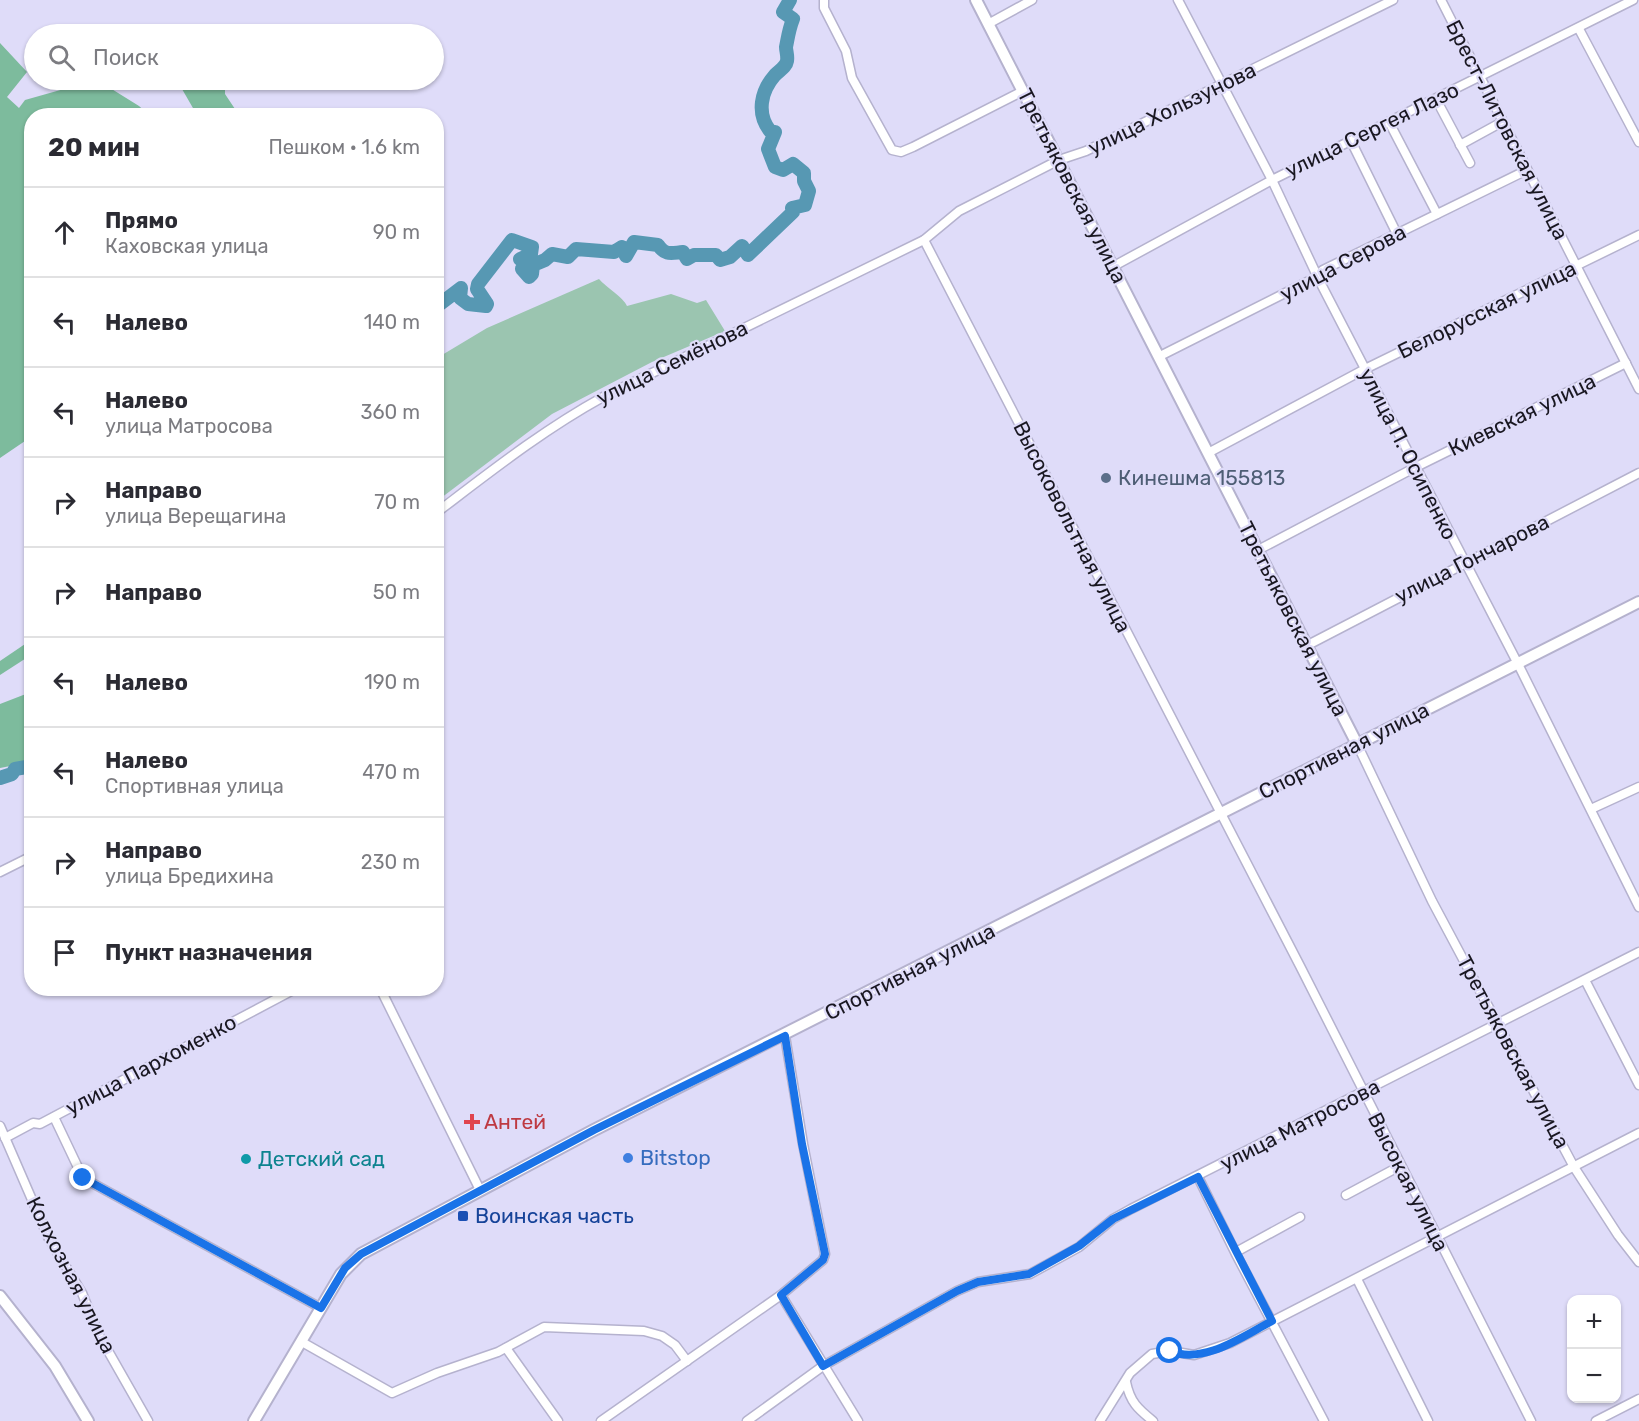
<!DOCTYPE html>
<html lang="ru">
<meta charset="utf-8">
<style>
body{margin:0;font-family:Rubik,sans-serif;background:#f2f2f3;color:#2b2b33}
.controls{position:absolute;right:18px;bottom:18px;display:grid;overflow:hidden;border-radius:12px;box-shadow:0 2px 4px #0004}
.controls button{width:54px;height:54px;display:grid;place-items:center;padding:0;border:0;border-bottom:2px solid #e1e1e2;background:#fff;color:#2b2b33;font:30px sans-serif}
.stop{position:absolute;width:18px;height:18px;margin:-14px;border:4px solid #1a73e8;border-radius:50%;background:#fff}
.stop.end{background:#1a73e8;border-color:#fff;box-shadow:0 2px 6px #0008}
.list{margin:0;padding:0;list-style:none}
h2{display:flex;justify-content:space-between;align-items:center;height:78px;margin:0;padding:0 24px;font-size:26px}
h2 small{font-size:20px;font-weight:400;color:#7c7c81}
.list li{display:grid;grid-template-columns:39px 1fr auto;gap:18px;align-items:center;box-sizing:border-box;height:90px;padding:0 24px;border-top:2px solid #e1e1e2}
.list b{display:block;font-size:22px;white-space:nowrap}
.list p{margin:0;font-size:20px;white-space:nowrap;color:#7c7c81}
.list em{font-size:20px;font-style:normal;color:#7c7c81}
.icon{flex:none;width:33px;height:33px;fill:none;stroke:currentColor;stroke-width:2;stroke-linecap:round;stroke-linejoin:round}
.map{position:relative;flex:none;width:1639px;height:1421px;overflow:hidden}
.search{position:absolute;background:#fff;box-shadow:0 2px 4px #0004;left:24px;top:24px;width:420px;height:66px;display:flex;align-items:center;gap:15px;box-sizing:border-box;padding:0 21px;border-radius:33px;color:#7c7c81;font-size:22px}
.panel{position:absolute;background:#fff;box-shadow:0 2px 4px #0004;left:24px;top:108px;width:420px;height:888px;border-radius:24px}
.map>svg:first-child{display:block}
.green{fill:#9bc5b0}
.forest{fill:#7dbb9d}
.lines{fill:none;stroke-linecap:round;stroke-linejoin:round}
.river{stroke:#5798b3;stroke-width:14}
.minor-casing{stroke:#b5b2ce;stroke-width:11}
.tertiary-casing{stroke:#b5b2ce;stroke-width:14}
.minor{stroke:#fff;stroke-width:8}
.tertiary{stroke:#fff;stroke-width:10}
.route{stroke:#1a73e8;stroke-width:8}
.service-dot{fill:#5c6f8a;stroke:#dfdcf9;stroke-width:2}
.health-dot{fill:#e0444e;stroke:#dfdcf9;stroke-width:2}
.shop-dot{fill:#3f7fe0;stroke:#dfdcf9;stroke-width:2}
.culture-dot{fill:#0f9aa8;stroke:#dfdcf9;stroke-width:2}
.transit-dot{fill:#1a4fb4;stroke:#dfdcf9;stroke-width:2}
.labels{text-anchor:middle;stroke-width:4.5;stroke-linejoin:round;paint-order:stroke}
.street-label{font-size:21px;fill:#191721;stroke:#dfdcf9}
.service-label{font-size:21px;fill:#4e5e75;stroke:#dfdcf9;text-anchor:start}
.health-label{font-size:21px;fill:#be3a42;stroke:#dfdcf9;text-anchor:start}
.shop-label{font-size:21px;fill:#366cbe;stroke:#dfdcf9;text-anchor:start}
.culture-label{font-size:21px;fill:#0d838f;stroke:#dfdcf9;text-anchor:start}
.transit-label{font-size:21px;fill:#164399;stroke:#dfdcf9;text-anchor:start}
</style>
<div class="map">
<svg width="1639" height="1421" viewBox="0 0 1639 1421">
<rect width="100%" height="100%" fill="#dfdcf9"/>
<path class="green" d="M599,279C606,287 624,298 627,306L671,294L697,303L706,300L725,331L652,362L552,414L437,501V358L487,328Z"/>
<g class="forest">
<polygon points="0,43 27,72 7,97 19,108 25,100 71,87 102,83 139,106 149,115 32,116 31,442 25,441 0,458"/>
<polygon points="187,80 225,80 225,94 237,112 226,115 197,115 182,89"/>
<polygon points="31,640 31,655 0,675 0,661"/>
<polygon points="31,692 31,706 26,709 31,714 31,762 0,768 0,704"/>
</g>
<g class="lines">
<g class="river">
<path d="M436,307L461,288L460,298L468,304L486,306L487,304L477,289L478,284L512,240L532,247L531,254L520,259L528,264L522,269L529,277L532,274L533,265L545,260L552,254L568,257L576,249L614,252L622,247L626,256L634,242L658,245C666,256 671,253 683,252L687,259L694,255H716L720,260L730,257L742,246L748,255L793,212L792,208L805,205L809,191L804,181V173L793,164L783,170L775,167L768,149L775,132L770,131C756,113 761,91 775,75C780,70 786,67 787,61C788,56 786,51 786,47C788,37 789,29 793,19L783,12L790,0"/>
<polyline points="0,778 12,774 15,769 32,766"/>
</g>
<defs>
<g id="minor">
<polyline points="824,0 824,8 846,51 852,78 892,150 901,152 913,147 1023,91"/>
<polyline points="1178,0 1272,180 1320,282 1518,664 1639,907"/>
<polyline points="1441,0 1639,389"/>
<polyline points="988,24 1032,0"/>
<polyline points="1579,29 1639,142"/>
<polyline points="1436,99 1470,163"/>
<polyline points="1389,122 1437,214"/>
<polyline points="1351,141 1397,234"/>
<polyline points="1460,145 1502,122"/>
<polyline points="924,240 1300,966 1531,1421"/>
<polyline points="1114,266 1272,180 1633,0"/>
<polyline points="1160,356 1311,280 1323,270 1527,170"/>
<polyline points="1208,453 1365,369 1639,235"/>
<path d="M436,513C490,472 543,430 603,397L924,240L959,211L1059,160L1086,151L1393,0"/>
<polyline points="1258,550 1416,467 1626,363"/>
<polyline points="1306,646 1639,473"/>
<polyline points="1357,744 1432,901 1574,1167 1618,1235 1639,1262"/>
<polyline points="1591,809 1639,787"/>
<polyline points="0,872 32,856"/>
<polyline points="1585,980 1639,1085"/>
<polyline points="380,988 480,1190"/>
<polyline points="54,1117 83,1178 321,1308"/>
<polyline points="0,1126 49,1239 82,1293 99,1335 148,1421"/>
<polyline points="5,1138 33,1123 40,1124 297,988"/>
<polyline points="1198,1177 1237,1256 1324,1421"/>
<polyline points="1346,1195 1400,1166"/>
<polyline points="1236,1252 1300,1217"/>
<polyline points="1357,1279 1428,1421"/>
<polyline points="781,1295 858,1421"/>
<polyline points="302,1342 392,1393 437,1373 498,1352 544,1327 644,1331 662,1336 675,1345 687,1361"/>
<polyline points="506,1348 558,1421"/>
<path d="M1126,1382C1130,1402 1138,1409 1153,1421"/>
<polyline points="601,1421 781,1295 823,1260 825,1254 803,1144 785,1036"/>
<polyline points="747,1421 823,1366 957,1291 978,1282 1030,1274 1079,1247 1113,1219 1131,1209 1639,952"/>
<polyline points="1100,1421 1130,1373 1152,1354 1170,1351 1194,1355 1230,1343 1639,1133"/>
<polyline points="1596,1421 1639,1399"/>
</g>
<g id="tertiary">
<polyline points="976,0 1357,744"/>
<polyline points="0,1296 55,1366 88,1421"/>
<polyline points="254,1421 341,1274 361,1254 594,1130 1639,602"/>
</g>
</defs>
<use href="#minor" class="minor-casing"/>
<use href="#tertiary" class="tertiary-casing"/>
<use href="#minor" class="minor"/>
<use href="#tertiary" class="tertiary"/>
</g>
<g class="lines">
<path class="route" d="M83,1178L321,1308L345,1268L361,1254L594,1130L785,1036L802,1144L825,1254L823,1260L781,1295L823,1366L957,1291L978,1282L1029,1274L1079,1246L1113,1219L1198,1177L1272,1321C1243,1336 1204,1365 1170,1351"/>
</g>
<circle class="service-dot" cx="1106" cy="478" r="6"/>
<path class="health-dot" d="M469 1113h6v6h6v6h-6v6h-6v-6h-6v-6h6z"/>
<circle class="shop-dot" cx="628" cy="1158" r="6"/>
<circle class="culture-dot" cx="246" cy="1159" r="6"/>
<rect class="transit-dot" x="457" y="1210" width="12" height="12" rx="3"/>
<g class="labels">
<g class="street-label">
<text transform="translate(1172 109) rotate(-26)" y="7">улица Хользунова</text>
<text transform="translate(1372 130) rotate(-26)" y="7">улица Сергея Лазо</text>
<text transform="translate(1507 130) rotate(63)" y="7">Брест-Литовская улица</text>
<text transform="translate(1072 186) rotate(63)" y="7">Третьяковская улица</text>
<text transform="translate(1343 263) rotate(-28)" y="7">улица Серова</text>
<text transform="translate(1487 310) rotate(-26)" y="7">Белорусская улица</text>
<text transform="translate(672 363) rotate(-26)" y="7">улица Семёнова</text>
<text transform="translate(1522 415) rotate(-26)" y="7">Киевская улица</text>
<text transform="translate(1408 454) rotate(63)" y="7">улица П. Осипенко</text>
<text transform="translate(1072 527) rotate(63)" y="7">Высоковольтная улица</text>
<text transform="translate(1472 559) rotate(-27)" y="7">улица Гончарова</text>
<text transform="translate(1293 619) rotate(63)" y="7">Третьяковская улица</text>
<text transform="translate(1344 751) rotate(-27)" y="7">Спортивная улица</text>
<text transform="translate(910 972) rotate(-27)" y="7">Спортивная улица</text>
<text transform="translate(1513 1052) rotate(62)" y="7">Третьяковская улица</text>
<text transform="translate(151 1065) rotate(-28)" y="7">улица Пархоменко</text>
<text transform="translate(1300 1125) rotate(-27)" y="7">улица Матросова</text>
<text transform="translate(1408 1182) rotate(63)" y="7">Высокая улица</text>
<text transform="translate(71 1275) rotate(63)" y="7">Колхозная улица</text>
</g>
<g class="service-label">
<text x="1118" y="485">Кинешма 155813</text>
</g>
<g class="health-label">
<text x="484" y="1129">Антей</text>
</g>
<g class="shop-label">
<text x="640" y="1165">Bitstop</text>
</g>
<g class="culture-label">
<text x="258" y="1166">Детский сад</text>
</g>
<g class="transit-label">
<text x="475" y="1223">Воинская часть</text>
</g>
</g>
</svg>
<div class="controls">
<button>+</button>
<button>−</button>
</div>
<div class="stop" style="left:1170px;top:1351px"></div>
<div class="stop end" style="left:83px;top:1178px"></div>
<div class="search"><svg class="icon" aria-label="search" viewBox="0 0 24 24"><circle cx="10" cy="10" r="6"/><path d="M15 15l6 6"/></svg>Поиск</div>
<section class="panel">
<h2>20 мин<small>Пешком · 1.6 km</small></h2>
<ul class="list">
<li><svg class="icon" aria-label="ahead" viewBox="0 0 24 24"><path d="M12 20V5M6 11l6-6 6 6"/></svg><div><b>Прямо</b><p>Каховская улица</p></div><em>90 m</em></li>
<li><svg class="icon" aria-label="left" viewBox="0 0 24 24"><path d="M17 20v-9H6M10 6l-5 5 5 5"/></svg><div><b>Налево</b></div><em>140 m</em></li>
<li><svg class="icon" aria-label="left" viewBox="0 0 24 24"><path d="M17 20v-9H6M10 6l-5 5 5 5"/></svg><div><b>Налево</b><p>улица Матросова</p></div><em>360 m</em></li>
<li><svg class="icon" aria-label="right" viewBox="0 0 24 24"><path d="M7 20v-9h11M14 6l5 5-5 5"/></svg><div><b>Направо</b><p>улица Верещагина</p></div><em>70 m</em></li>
<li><svg class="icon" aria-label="right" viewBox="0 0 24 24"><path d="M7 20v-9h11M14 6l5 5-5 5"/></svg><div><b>Направо</b></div><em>50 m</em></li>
<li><svg class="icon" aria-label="left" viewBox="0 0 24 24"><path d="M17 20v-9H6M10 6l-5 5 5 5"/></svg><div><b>Налево</b></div><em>190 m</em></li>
<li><svg class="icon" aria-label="left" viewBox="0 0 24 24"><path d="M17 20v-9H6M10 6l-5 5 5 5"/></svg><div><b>Налево</b><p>Спортивная улица</p></div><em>470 m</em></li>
<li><svg class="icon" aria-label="right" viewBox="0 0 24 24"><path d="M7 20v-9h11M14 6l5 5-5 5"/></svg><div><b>Направо</b><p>улица Бредихина</p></div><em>230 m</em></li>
<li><svg class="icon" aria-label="arrive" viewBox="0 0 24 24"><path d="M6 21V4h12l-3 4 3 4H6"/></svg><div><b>Пункт назначения</b></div></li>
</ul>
</section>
</div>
